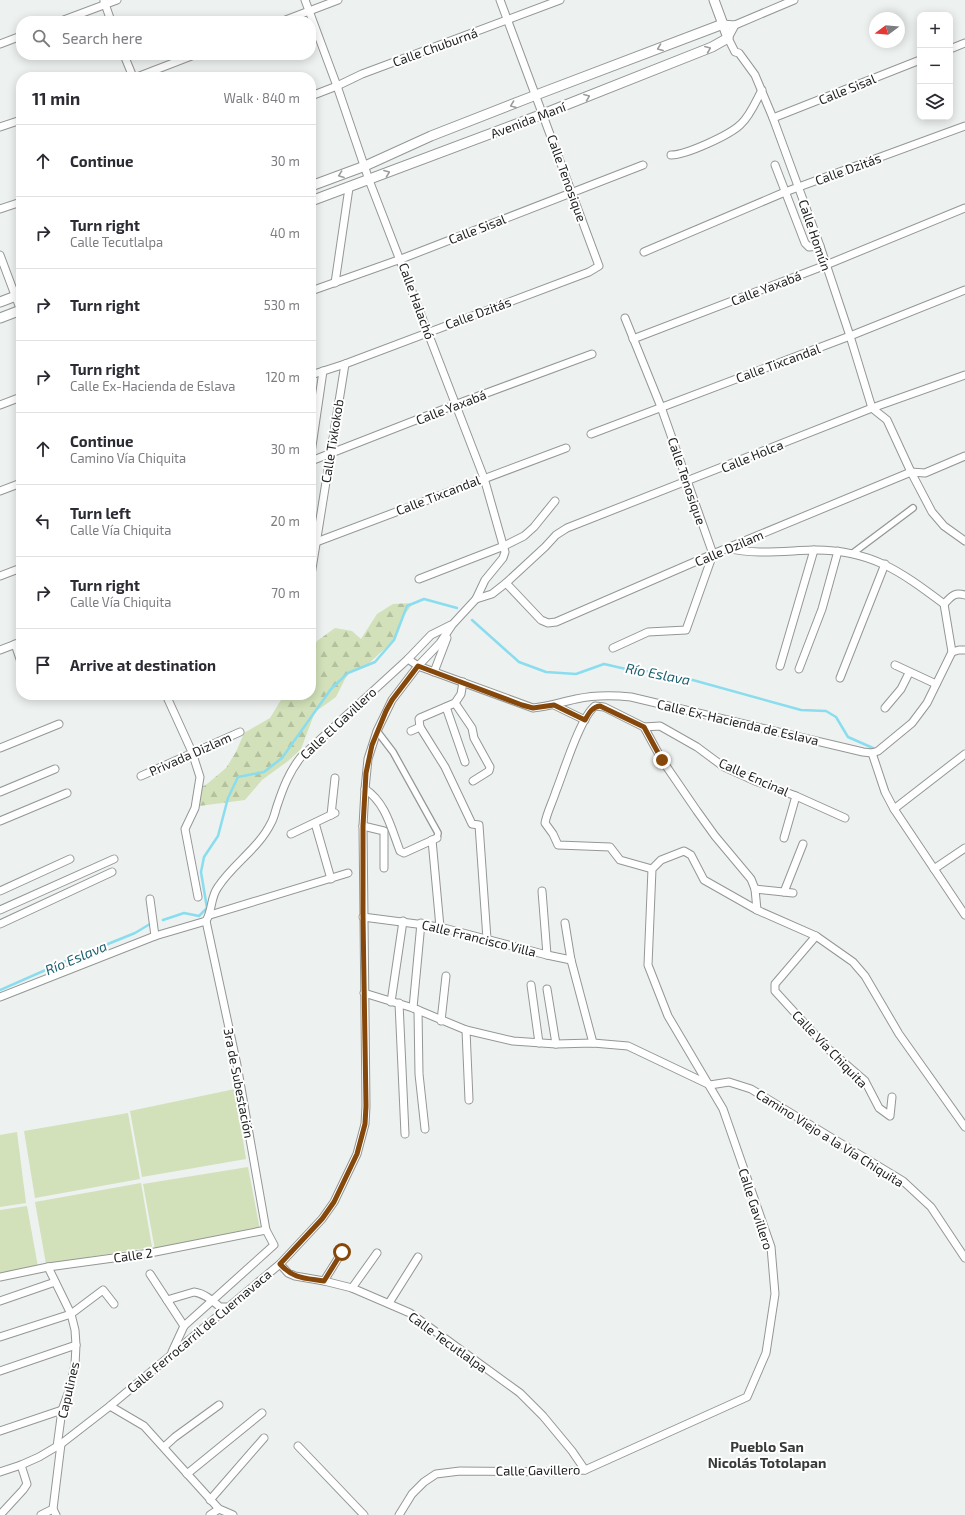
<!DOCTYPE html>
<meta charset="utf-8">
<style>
body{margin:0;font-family:"Exo 2",sans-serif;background:#f7f7f7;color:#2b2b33}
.controls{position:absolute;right:12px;top:12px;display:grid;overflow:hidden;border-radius:8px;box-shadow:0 2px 10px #0003}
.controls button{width:36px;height:36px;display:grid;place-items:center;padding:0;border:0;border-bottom:1px solid #e1e1e2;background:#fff;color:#2b2b33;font:20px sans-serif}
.compass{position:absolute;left:869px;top:12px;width:36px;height:36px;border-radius:50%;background:#fff;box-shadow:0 2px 10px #0003;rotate:254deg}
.stop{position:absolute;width:12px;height:12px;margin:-9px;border:3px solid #86480a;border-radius:50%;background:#fff}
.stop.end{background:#86480a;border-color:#fff;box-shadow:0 1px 4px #0008}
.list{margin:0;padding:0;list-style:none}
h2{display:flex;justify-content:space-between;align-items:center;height:52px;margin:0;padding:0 16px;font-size:17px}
h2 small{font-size:13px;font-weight:400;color:#7c7c81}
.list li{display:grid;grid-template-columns:26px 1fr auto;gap:12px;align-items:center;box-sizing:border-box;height:72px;padding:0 16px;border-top:1px solid #e1e1e2}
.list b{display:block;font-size:15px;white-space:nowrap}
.list p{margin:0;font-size:13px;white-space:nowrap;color:#7c7c81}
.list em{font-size:13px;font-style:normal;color:#7c7c81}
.icon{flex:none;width:22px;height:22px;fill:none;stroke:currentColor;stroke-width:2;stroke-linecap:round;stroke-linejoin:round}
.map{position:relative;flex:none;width:965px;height:1515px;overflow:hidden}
.search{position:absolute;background:#fff;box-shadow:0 2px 10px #0003;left:16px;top:16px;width:300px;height:44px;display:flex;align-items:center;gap:10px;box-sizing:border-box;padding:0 14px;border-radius:16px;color:#7c7c81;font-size:15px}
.panel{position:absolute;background:#fff;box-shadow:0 2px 10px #0003;left:16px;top:72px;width:300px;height:628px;border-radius:16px}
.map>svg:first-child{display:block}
.forest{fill:url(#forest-firs)}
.green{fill:#d2e1b9}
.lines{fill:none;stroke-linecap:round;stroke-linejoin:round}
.stream{stroke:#89ddef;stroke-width:2.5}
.pedestrian-casing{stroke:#939795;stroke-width:8}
.minor-casing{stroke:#939795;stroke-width:9}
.tertiary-casing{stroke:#939795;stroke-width:11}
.pedestrian{stroke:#fff;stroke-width:5.5}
.minor{stroke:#fff;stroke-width:7}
.tertiary{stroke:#fff;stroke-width:9}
.oneway{stroke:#9c9c9c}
.route{stroke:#86480a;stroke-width:5}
.labels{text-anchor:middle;stroke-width:4;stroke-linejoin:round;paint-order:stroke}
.street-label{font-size:13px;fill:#222423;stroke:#fff}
.water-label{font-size:14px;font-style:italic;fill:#1c616e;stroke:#fff}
.neighbourhood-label{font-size:14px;font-weight:bold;fill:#363a38;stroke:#fff}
</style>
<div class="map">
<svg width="965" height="1515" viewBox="0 0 965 1515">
<defs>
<pattern id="forest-firs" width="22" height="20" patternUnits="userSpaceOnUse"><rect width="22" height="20" fill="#d2e1b9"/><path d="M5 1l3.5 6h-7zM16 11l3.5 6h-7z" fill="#b4c19f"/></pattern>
</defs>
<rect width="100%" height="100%" fill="#edf1ef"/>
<polygon class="forest" points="413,603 403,617 394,640 366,666 348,673 336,697 315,712 301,749 288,761 262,780 245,800 199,806 200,788 207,784 226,768 236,752 244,733 270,718 284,695 311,695 311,651 317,641 335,628 352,631 361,639 377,614 393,604"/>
<g class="green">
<polygon points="235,1089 246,1159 142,1177 130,1111"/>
<polygon points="128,1113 140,1179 35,1198 24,1131"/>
<polygon points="17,1132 26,1203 0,1207 0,1135"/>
<polygon points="248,1167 260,1230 155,1250 143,1184"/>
<polygon points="141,1183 152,1247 46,1264 35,1202"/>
<polygon points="27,1206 38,1267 0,1274 0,1210"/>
</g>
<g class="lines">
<g class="stream">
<polyline points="472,620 519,662 546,672 576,674 604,664 626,669 671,674 801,710 826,711 836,717 848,737 873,748"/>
<polyline points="163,920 184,913 199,916 207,908 201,872 204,857 218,836 228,798 238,777 264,772 282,758 331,689 348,673 375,662 394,640 407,606 424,599 457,608"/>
<polyline points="0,990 66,961 135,933 150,924"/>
</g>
<defs>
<g id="pedestrian">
<polyline points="853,553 913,508"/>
<polyline points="377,731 393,752 438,833 437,838"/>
</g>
<g id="minor">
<polyline points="104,1 111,21"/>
<polyline points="61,21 117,0"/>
<polyline points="283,21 338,0"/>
<polyline points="723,24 735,25 794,0"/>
<polyline points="735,25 728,38 735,52 739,53 755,75 773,118 820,246 850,336 872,408 887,420 911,472 932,512 944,526 965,541"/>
<polyline points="0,44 21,36"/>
<polyline points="950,49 965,43"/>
<polyline points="124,55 133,77"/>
<polyline points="137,77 194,55"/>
<polyline points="311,96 337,86 362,74 560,0"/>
<polyline points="773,118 920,60"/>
<polyline points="0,127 21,120"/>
<path d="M671,155C686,155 730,135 741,124C750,116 756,101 762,90"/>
<polyline points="775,165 805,243 809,247 820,246"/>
<polyline points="0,209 21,202"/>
<polyline points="644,252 785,192 965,126"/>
<polyline points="0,255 21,311"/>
<polyline points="335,283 349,188"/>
<polyline points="311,291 401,259 643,165"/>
<polyline points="633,339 826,265 965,208"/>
<polyline points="311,375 345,364 589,272 599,266 500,0"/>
<polyline points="0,405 21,397"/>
<polyline points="591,434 850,336 965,290"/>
<polyline points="311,453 323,371"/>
<polyline points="311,461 457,404 592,354"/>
<polyline points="0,491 21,483"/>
<polyline points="311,544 566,448"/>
<path d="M727,548C755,555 783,551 812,550C870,549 900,571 944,604"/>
<polyline points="311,575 345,364"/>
<polyline points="0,576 21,568"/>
<polyline points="419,579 504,546 524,536 534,527 555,501"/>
<polyline points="506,583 541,620 548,623 556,622 713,554 911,472 925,473 965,456"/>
<polyline points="476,599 492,594 506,583 545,547 556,535 567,528 872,408 965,375"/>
<path d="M944,604C952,596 954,592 965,595"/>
<polyline points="15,644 21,662"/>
<polyline points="613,648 648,632 686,630 713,554 661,407 625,318"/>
<polyline points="0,650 21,642"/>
<polyline points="952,652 959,650 965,650"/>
<path d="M408,659L418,666L533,708C548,707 561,702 576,699C594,695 612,695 631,697L863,752L872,753L878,751L912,723L927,703L952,652L944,604"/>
<polyline points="895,665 936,684"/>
<polyline points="780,666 814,550"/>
<polyline points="799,669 822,609 838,551"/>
<polyline points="434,672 447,638"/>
<polyline points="840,678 885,564"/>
<polyline points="463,682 461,694 455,703 420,718 419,719 420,727 445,767 472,824 479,825 487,939"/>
<polyline points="166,695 192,752 200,777 195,808 185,829 198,897"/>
<polyline points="455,703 472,728 474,738 490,767 489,771 473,781"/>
<polyline points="554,705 585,720"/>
<polyline points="446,707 465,762"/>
<polyline points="885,708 901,689 909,673"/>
<polyline points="644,727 660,726 697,747 724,767 755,781 796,796 845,818"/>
<polyline points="411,731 420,727"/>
<polyline points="0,748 59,724"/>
<polyline points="872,753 885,792 894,809 965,915"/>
<polyline points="141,776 240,732"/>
<path d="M365,789C386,803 391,828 400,851L404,853L437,838"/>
<polyline points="0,792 55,769"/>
<polyline points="894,809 965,754"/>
<polyline points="331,815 335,778"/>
<polyline points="0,821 67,793"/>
<polyline points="315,823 331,879"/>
<polyline points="363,826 384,831 384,868"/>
<polyline points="291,834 335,813"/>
<polyline points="784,838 796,796"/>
<polyline points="432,840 440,927"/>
<path d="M652,869L620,860L610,847L558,845L553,834L545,823C547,812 553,801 556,791C564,771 580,718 595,706L604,707L644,727L662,760L697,811L715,836L751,879L755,889L757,910"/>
<polyline points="934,869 965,848"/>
<polyline points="755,889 793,893"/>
<polyline points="0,891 70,859"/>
<polyline points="542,891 547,955"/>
<polyline points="784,892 803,844"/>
<polyline points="150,899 155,936"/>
<polyline points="0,910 114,859"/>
<polyline points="210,915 348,873"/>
<polyline points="363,917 440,927 547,955 571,960"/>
<polyline points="565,923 571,960 593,1043"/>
<polyline points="0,924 112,872"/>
<polyline points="816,936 853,962 865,976 899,1034 965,1127"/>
<polyline points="531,985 539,1043"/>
<polyline points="547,989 556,1044"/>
<polyline points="364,993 413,1008 466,1030 513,1041 556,1044 593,1043 628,1046 710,1085 729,1082 751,1089 903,1181 931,1207 965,1258"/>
<path d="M0,997L155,936L206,921C213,909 210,898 218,887C233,864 259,848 271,823C274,818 275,812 277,806C283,788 289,772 301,757L408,659L431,635L451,625"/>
<polyline points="391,1002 403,921"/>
<polyline points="399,1003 405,1134"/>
<polyline points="413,1008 421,923"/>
<polyline points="418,1010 419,1074 425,1129"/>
<polyline points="441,1021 446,976"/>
<polyline points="466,1030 469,1100"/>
<polyline points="280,1264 288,1273 295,1276 324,1281 352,1288 410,1313 520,1393 543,1416 572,1451 585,1470"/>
<polyline points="48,1267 71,1314 75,1330 76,1345 75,1365 69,1391 62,1410 57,1447"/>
<polyline points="150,1274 184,1326"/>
<polyline points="0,1277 48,1267 150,1253 266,1230"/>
<polyline points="324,1281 342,1252"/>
<polyline points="352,1288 377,1253"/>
<path d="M167,1300L194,1292C204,1293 213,1301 220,1307H227"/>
<polyline points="0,1301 55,1282"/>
<polyline points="389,1303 418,1257"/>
<polyline points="0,1337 71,1314 103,1290 114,1304"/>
<polyline points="172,1352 184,1326 274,1245 266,1230 237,1065 206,921"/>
<polyline points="0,1371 76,1345"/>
<polyline points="110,1406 144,1426 219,1509 233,1515"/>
<polyline points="0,1431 62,1410"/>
<polyline points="298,1446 364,1515"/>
<polyline points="164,1447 175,1437 219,1405"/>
<polyline points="0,1472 21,1465 39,1457 61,1444 110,1406 280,1264 322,1219 334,1202 357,1154 365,1124 366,1106 363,826 365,789 368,759 377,731 392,700 418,666 440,643 452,625 476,599 485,580 503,558 505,552 484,478 369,180 337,86 305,0"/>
<polyline points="187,1474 262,1413"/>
<polyline points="210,1500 264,1438"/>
<polyline points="0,1515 23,1490 27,1484 21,1465"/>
<polyline points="41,1515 53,1509"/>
<polyline points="56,1515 53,1509 61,1444"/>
<polyline points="210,1515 219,1509"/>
<polyline points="399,1515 412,1494 424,1482 436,1474 460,1471 554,1472 585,1470 747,1397 766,1353 775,1294 771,1247 723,1109 668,1016 648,965 652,869 661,860 684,851 691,855 704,880 757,910 816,936 775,984 775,991 827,1048 865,1081 879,1108 890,1116 892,1097"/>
</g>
<g id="tertiary">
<polyline points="311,186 365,166 431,136 536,95 723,24"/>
<polyline points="311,201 543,114 712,47 728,38 714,0"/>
<polyline points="0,302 21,294"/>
<polyline points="0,318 21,310"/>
</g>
</defs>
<use href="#pedestrian" class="pedestrian-casing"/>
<use href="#minor" class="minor-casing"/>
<use href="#tertiary" class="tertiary-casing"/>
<use href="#pedestrian" class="pedestrian"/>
<use href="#minor" class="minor"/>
<use href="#tertiary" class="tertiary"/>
</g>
<defs><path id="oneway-chevron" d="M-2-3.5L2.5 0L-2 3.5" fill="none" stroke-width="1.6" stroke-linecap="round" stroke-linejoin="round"/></defs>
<g class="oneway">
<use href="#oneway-chevron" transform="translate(660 48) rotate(159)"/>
<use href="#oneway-chevron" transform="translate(708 49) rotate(-23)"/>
<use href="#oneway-chevron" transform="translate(587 97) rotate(-22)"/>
<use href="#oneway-chevron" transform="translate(513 105) rotate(159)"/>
<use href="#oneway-chevron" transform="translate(387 173) rotate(-21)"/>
<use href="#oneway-chevron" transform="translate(341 175) rotate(160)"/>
</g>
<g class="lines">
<path class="route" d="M342,1252L324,1281C306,1278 293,1279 280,1264L322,1219L334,1202L357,1154L365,1124L366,1106L363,917V826L366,773L372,745L386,711L392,700L418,666L522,705L533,708L554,705L585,720C589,713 592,707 600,706L644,727L662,760"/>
</g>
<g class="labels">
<g class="street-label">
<text transform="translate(435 47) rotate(-20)" y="5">Calle Chuburná</text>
<text transform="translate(847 89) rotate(-22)" y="5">Calle Sisal</text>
<text transform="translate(528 120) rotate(-21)" y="5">Avenida Maní</text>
<text transform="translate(848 169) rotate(-20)" y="5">Calle Dzitás</text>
<text transform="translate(567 178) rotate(70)" y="5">Calle Tenosique</text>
<text transform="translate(477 229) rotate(-21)" y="5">Calle Sisal</text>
<text transform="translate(815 235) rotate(71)" y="5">Calle Homún</text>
<text transform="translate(766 288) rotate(-21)" y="5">Calle Yaxabá</text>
<text transform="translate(417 301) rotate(70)" y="5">Calle Halachó</text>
<text transform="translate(478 313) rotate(-20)" y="5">Calle Dzitás</text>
<text transform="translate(778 363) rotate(-20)" y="5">Calle Tixcandal</text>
<text transform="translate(451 407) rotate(-21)" y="5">Calle Yaxabá</text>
<text transform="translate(332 441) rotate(-81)" y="5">Calle Tixkokob</text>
<text transform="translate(752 456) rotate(-22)" y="5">Calle Holca</text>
<text transform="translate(687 481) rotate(71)" y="5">Calle Tenosique</text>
<text transform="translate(438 495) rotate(-21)" y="5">Calle Tixcandal</text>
<text transform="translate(729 548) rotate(-23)" y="5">Calle Dzilam</text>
<text transform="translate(738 722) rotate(13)" y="5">Calle Ex-Hacienda de Eslava</text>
<text transform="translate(338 723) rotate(-43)" y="5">Calle El Gavillero</text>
<text transform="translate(190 754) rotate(-24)" y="5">Privada Dizlam</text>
<text transform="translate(754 777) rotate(24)" y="5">Calle Encinal</text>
<text transform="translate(479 938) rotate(14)" y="5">Calle Francisco Villa</text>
<text transform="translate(830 1049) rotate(46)" y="5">Calle Vía Chiquita</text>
<text transform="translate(239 1083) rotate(79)" y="5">3ra de Subestación</text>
<text transform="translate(830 1138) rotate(32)" y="5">Camino Viejo a la Vía Chiquita</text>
<text transform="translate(756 1209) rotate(72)" y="5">Calle Gavillero</text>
<text transform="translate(133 1255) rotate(-8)" y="5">Calle 2</text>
<text transform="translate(199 1331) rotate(-40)" y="5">Calle Ferrocarril de Cuernavaca</text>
<text transform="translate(448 1342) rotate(36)" y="5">Calle Tecutlalpa</text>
<text transform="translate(68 1390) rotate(-77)" y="5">Capulines</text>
<text transform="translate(538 1470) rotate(-1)" y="5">Calle Gavillero</text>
</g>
<g class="water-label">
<text transform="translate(658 674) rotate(11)" y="5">Río Eslava</text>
<text transform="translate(76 958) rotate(-23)" y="5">Río Eslava</text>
</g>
<g class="neighbourhood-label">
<text x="767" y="1452">Pueblo San<tspan x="767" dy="16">Nicolás Totolapan</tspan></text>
</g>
</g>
</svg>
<div class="controls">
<button>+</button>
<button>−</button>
<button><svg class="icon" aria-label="layers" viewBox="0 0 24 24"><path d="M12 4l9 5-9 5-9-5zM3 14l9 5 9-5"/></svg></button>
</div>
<svg class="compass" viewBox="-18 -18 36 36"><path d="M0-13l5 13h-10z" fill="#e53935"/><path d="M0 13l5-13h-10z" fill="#7c7c81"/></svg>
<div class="stop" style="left:342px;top:1252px"></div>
<div class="stop end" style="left:662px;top:760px"></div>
<div class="search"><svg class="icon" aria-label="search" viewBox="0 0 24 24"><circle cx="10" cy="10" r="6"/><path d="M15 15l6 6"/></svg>Search here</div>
<section class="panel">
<h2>11 min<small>Walk · 840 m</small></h2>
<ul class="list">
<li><svg class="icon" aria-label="ahead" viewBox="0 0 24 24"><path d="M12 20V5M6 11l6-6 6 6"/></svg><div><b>Continue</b></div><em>30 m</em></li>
<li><svg class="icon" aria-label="right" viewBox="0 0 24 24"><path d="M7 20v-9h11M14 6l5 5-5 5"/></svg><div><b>Turn right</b><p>Calle Tecutlalpa</p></div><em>40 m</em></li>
<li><svg class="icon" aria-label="right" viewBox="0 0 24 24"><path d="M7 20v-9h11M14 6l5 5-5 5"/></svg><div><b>Turn right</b></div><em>530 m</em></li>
<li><svg class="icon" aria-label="right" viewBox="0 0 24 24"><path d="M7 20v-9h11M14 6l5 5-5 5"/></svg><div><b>Turn right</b><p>Calle Ex-Hacienda de Eslava</p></div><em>120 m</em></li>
<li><svg class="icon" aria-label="ahead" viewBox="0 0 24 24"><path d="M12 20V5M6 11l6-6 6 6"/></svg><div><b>Continue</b><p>Camino Vía Chiquita</p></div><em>30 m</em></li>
<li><svg class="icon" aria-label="left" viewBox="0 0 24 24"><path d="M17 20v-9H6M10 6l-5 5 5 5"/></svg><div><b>Turn left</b><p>Calle Vía Chiquita</p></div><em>20 m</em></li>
<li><svg class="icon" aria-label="right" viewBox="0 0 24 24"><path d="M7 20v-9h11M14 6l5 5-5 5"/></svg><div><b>Turn right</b><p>Calle Vía Chiquita</p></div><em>70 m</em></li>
<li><svg class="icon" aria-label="arrive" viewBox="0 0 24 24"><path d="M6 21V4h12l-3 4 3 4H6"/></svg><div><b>Arrive at destination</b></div></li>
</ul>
</section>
</div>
